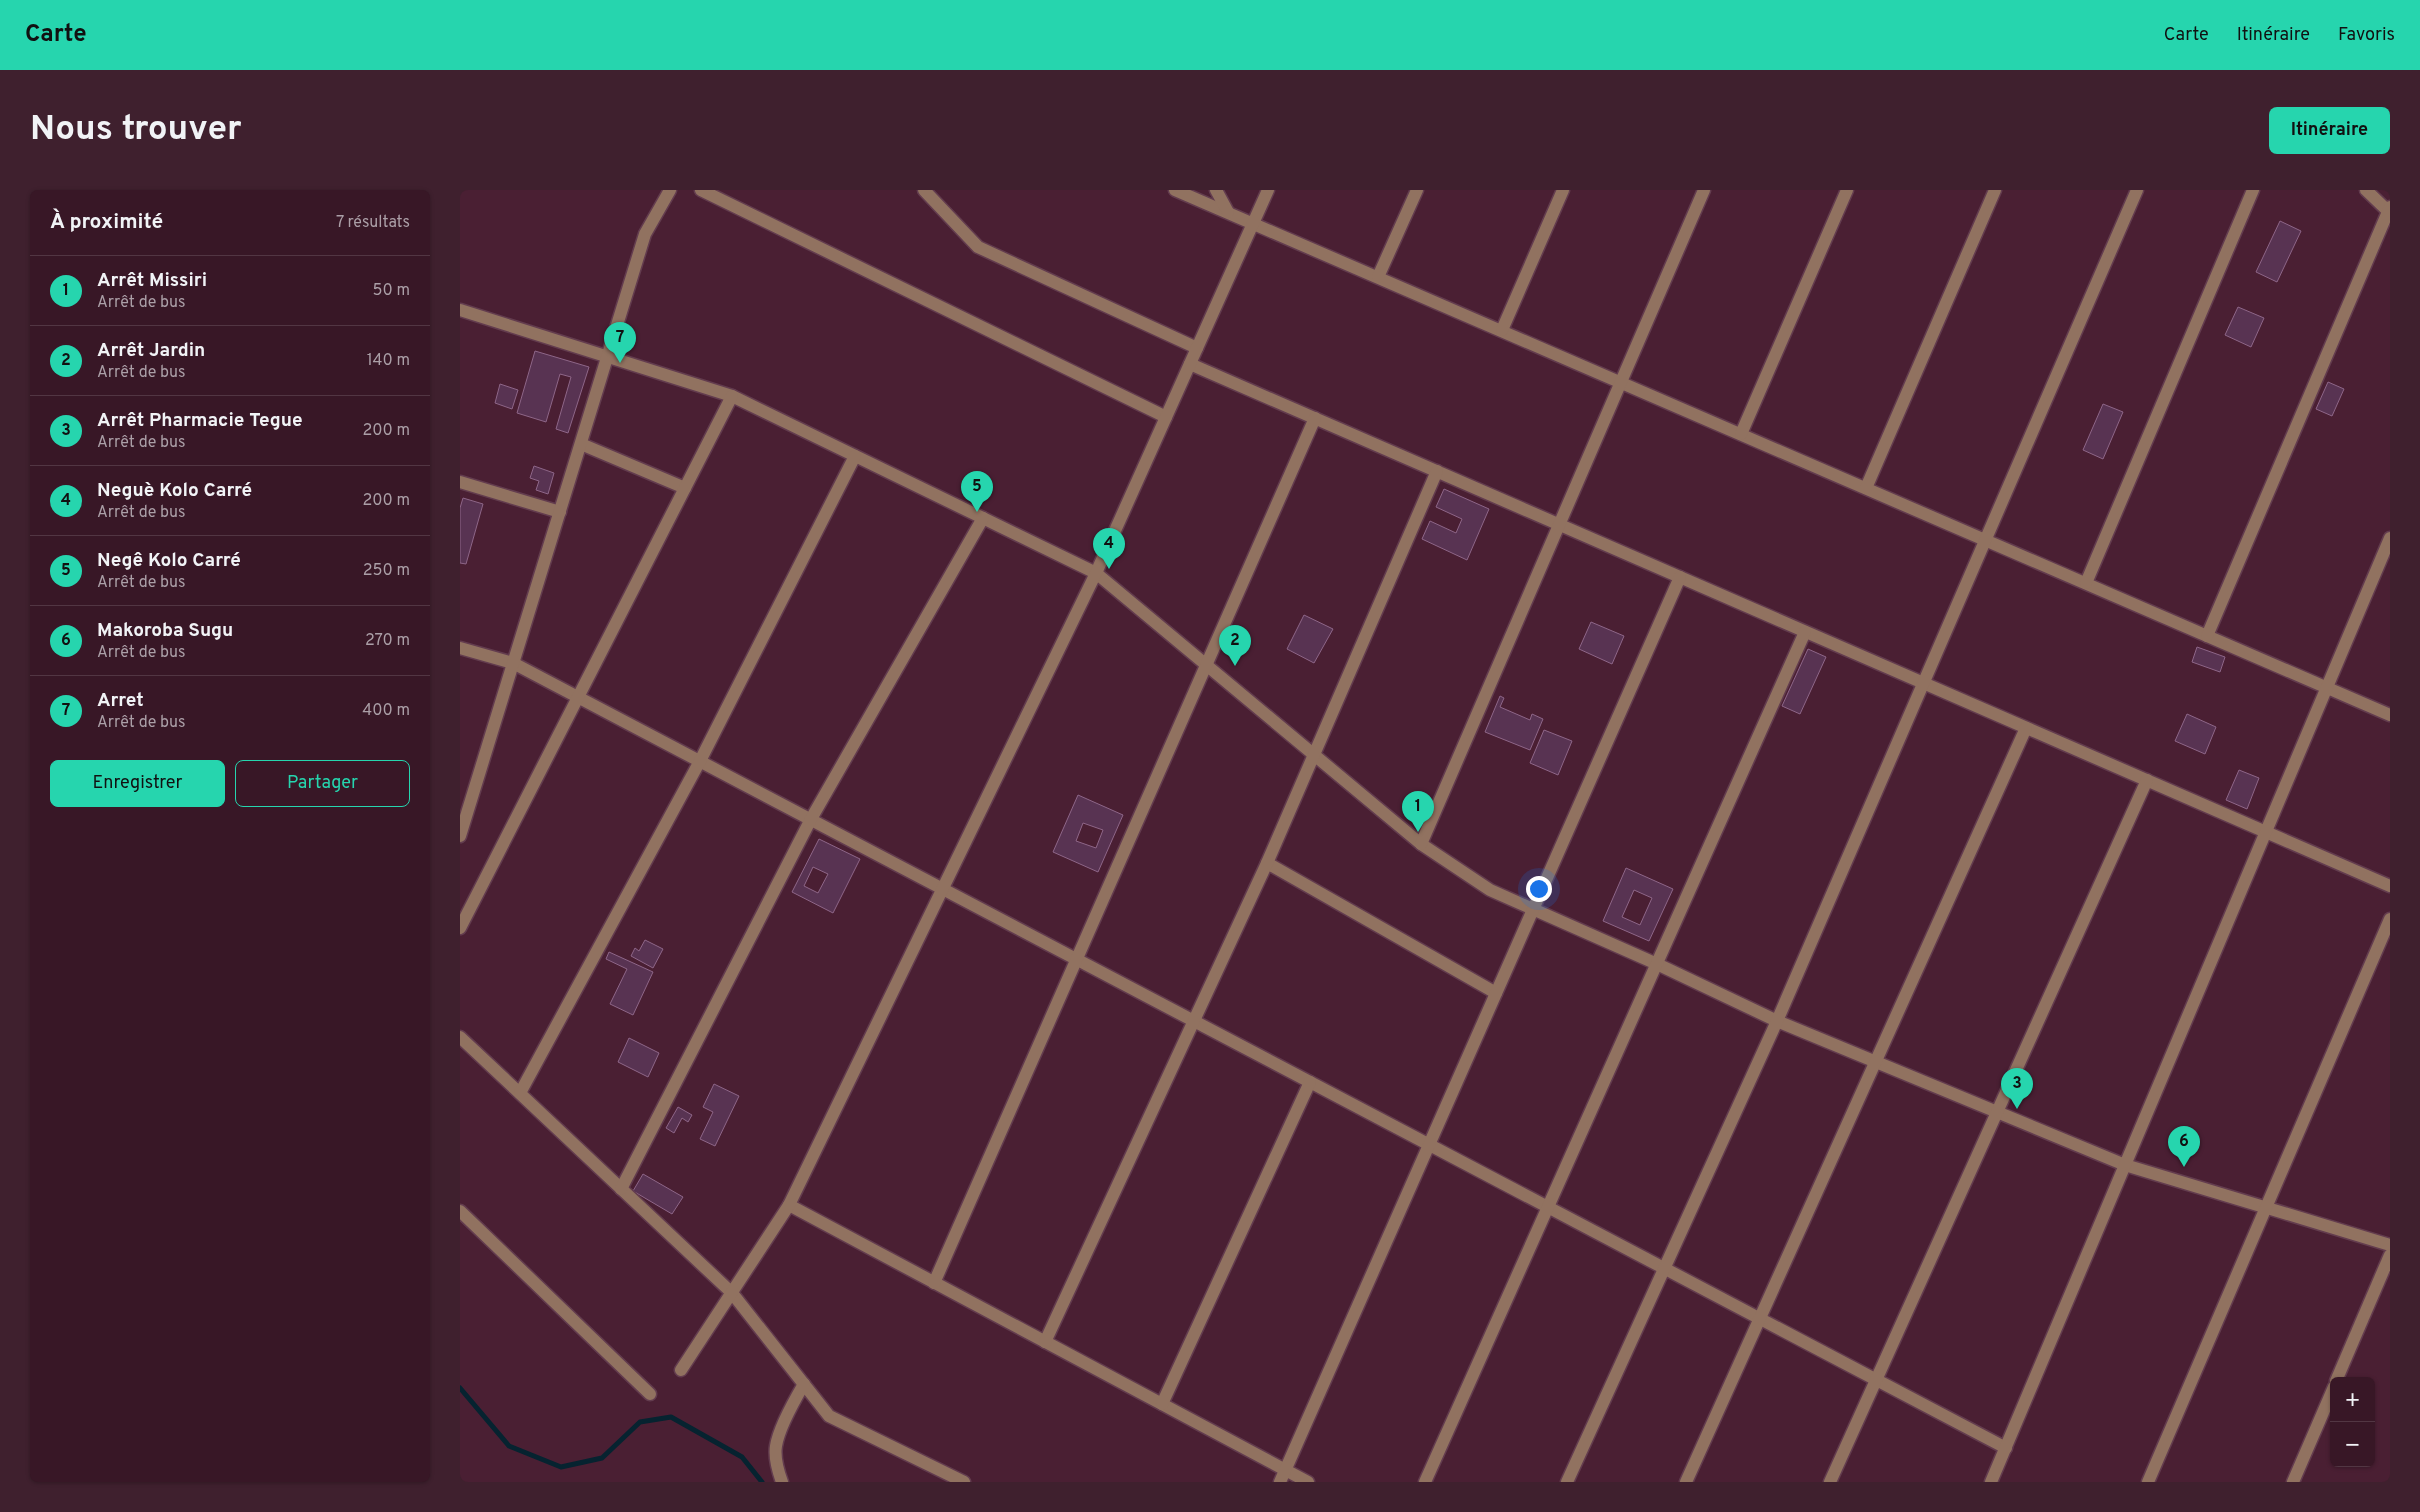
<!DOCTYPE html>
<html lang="fr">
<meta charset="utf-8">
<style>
body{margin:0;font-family:Overpass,sans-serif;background:#3f202e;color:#f1f3f6}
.controls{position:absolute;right:15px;bottom:15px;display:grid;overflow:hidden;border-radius:8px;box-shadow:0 1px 4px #0004}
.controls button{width:45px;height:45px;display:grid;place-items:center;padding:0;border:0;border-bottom:1px solid #523643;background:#381726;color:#f1f3f6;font:25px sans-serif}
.you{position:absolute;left:1078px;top:698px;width:18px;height:18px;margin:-12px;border:4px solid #fff;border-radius:50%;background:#1a73e8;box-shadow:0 0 0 8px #1a73e833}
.badge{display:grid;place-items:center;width:32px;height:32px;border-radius:50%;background:#26d5ae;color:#111;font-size:16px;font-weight:700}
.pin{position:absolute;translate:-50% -41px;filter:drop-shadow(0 1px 2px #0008)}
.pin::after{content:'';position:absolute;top:26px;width:18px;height:15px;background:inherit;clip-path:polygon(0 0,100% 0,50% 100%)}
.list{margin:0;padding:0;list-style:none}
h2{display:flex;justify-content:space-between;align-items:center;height:65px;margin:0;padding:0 20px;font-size:21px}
h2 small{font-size:16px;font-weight:400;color:#ab9fa7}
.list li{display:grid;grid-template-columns:32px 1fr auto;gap:15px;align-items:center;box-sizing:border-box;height:70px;padding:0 20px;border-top:1px solid #523643}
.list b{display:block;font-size:19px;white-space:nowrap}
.list p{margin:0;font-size:16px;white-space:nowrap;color:#ab9fa7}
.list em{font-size:16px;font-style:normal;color:#ab9fa7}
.actions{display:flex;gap:10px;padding:15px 20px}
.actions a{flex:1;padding:11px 0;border:1px solid #26d5ae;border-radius:8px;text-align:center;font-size:18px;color:#26d5ae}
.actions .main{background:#26d5ae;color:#111}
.map{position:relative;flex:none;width:1930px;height:1292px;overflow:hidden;border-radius:8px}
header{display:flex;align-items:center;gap:30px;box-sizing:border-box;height:70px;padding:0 25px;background:#26d5ae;color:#111}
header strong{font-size:24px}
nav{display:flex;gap:28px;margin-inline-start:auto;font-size:18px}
.intro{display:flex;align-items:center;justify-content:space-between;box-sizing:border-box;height:120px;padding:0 30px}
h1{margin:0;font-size:35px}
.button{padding:12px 22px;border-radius:8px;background:#26d5ae;color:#111;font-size:18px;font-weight:700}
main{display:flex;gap:30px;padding:0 30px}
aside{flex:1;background:#381726;border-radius:8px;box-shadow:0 1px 4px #0004}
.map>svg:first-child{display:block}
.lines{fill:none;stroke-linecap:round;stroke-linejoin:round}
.stream{stroke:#062330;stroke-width:5}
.building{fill:#583352;stroke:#8e6688;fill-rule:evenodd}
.minor-casing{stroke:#633c4e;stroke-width:15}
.minor{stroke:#917260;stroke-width:12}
</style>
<header>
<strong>Carte</strong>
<nav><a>Carte</a><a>Itinéraire</a><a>Favoris</a></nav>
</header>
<div class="intro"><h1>Nous trouver</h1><a class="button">Itinéraire</a></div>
<main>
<aside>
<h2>À proximité<small>7 résultats</small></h2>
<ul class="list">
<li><span class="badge">1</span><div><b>Arrêt Missiri</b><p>Arrêt de bus</p></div><em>50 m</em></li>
<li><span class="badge">2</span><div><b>Arrêt Jardin</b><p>Arrêt de bus</p></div><em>140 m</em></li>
<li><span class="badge">3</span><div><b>Arrêt Pharmacie Tegue</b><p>Arrêt de bus</p></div><em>200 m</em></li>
<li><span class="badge">4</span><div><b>Neguè Kolo Carré</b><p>Arrêt de bus</p></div><em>200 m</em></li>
<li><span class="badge">5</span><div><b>Negê Kolo Carré</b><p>Arrêt de bus</p></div><em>250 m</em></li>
<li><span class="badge">6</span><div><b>Makoroba Sugu</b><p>Arrêt de bus</p></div><em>270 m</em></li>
<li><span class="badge">7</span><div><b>Arret</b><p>Arrêt de bus</p></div><em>400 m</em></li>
</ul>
<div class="actions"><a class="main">Enregistrer</a><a>Partager</a></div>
</aside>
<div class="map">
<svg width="1930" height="1292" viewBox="0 0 1930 1292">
<rect width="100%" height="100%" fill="#4a1f33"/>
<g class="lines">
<polyline class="stream" points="0,1198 49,1256 101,1277 142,1268 180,1232 211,1227 282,1267 302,1292"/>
</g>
<g class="building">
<polygon points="1820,31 1841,41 1817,92 1796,82"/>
<polygon points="1778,117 1804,128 1791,157 1765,145"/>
<polygon points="75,161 129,177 108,243 96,239 111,187 100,184 86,232 57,223"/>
<polygon points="1868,192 1884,199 1872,226 1856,219"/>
<polygon points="40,194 58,200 52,219 35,213"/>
<polygon points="1643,214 1663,222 1643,269 1623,260"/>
<polygon points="74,276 94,283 88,304 76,300 79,291 70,288"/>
<polygon points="984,299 1029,319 1007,370 962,349 970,331 996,343 1002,329 976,317"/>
<polygon points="3,308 23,314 6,374 0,373 0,318"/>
<polygon points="844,425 873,439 854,473 827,459"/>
<polygon points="1131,432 1164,446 1152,474 1119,459"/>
<polygon points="1737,457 1765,467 1760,482 1732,472"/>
<polygon points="1348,459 1366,467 1340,524 1322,516"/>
<polygon points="1040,506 1044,508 1040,517 1070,530 1072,524 1083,529 1070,560 1025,542"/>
<polygon points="1727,524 1756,537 1745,564 1715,551"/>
<polygon points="1084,540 1112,551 1098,585 1070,573"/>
<polygon points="1779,580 1799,588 1787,619 1766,610"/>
<path d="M618,605L663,625L638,682L593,662ZM623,633L643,640L636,658L616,651Z"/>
<path d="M359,649L400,669L373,723L332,702ZM353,677L368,684L358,703L344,696Z"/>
<path d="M1166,678L1213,699L1189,751L1143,731ZM1174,700L1192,708L1180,735L1162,727Z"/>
<polygon points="185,750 203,759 193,778 171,766 175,758 179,761"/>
<polygon points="149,762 193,782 173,825 150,814 167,779 146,769"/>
<polygon points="169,848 199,863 188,887 158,872"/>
<polygon points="254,894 279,906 255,956 240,949 253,922 243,917"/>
<polygon points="218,917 232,925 228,932 222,928 214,943 206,938"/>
<polygon points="183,984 223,1007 212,1024 173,1001"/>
</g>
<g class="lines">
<defs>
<g id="minor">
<polyline points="241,0 706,227"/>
<polyline points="464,0 518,57 737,158"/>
<polyline points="715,0 1930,525"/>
<polyline points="756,0 768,22"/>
<polyline points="1906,0 1930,23"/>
<polyline points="918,87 957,0"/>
<polyline points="0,120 272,206 636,383 961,654 1030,700 1197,774 1317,831 1665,975 1930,1055"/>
<polyline points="1042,140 1103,0"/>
<polyline points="730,174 1930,696"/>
<polyline points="1281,244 1387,0"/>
<polyline points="121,254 225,298"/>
<polyline points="0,292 100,322"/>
<polyline points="1406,298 1535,0"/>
<polyline points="1626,393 1793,0"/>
<polyline points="1747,446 1930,17"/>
<polyline points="0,458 53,473 1546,1258"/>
<polyline points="0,646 185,44 210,0"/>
<polyline points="961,654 1244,0"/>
<polyline points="807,673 1036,803"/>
<polyline points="0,738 272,206"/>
<polyline points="0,847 272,1103 369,1226 504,1292"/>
<polyline points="60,903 240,571 395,266"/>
<polyline points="161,999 351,629 523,328"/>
<polyline points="329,1015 848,1292"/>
<polyline points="0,1021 190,1204"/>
<polyline points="474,1093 855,228"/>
<polyline points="585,1152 807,673 977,281"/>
<polyline points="221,1180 329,1015 636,383 808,0"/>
<polyline points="1876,1191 1930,1065"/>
<polyline points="702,1214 850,892"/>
<path d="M322,1292C318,1281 314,1268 316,1256C319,1237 334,1211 344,1194"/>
<polyline points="820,1292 1220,387"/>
<polyline points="965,1292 1345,442"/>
<polyline points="1107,1292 1317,831 1677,0"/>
<polyline points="1226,1292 1566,538"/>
<polyline points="1370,1292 1687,590"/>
<polyline points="1531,1292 1930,348"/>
<polyline points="1688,1292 1930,729"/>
<polyline points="1833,1292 1874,1197"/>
</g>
</defs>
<use href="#minor" class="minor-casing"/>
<use href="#minor" class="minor"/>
</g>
</svg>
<div class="controls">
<button>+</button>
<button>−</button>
</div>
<div class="you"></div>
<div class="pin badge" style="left:958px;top:642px">1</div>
<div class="pin badge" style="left:775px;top:476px">2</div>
<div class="pin badge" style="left:1557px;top:919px">3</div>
<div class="pin badge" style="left:649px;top:379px">4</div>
<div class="pin badge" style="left:517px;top:322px">5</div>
<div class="pin badge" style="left:1724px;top:977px">6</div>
<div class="pin badge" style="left:160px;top:173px">7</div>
</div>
</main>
